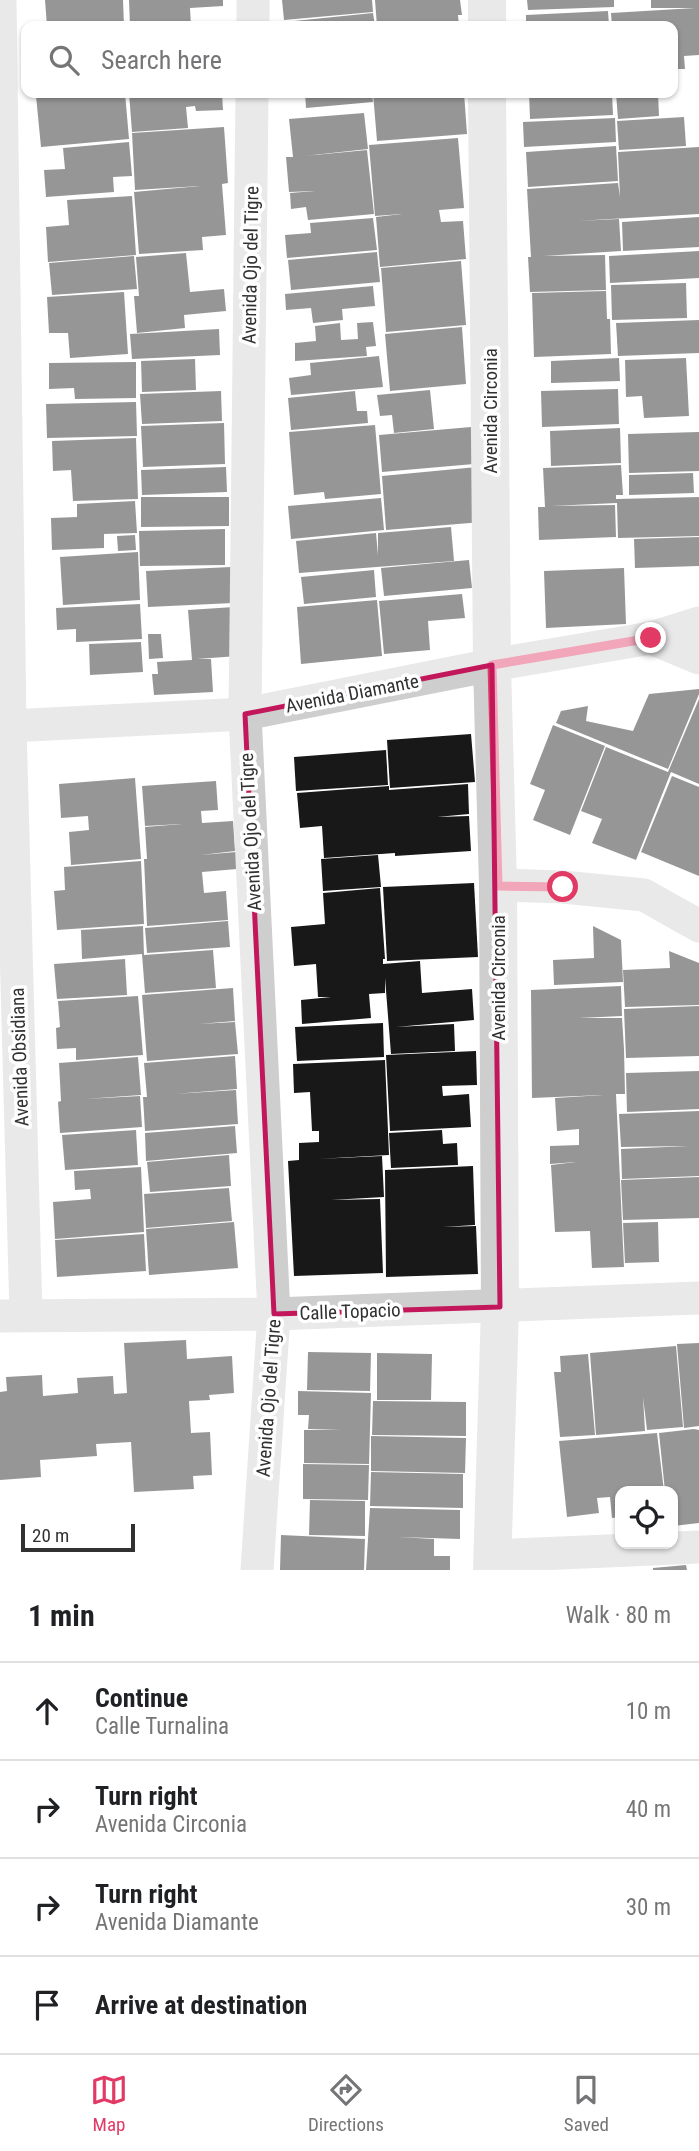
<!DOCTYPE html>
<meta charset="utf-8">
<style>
body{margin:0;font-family:"Roboto Condensed",sans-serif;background:#f6f6f6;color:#202124}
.controls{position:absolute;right:21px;bottom:21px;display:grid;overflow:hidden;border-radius:14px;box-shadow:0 2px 5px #0004}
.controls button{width:63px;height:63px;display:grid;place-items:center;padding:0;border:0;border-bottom:2px solid #e0e0e0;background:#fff;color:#202124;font:35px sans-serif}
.scale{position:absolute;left:21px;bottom:18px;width:114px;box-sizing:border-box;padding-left:7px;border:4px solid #313131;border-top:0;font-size:19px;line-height:24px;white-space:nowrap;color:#313131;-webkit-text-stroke:5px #fff;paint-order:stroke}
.stop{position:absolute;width:21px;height:21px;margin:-16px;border:5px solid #e13a65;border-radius:50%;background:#fff}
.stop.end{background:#e13a65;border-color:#fff;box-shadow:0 2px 7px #0008}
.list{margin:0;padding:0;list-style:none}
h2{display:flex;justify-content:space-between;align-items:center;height:91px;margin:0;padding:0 28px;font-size:30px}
h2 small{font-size:23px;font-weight:400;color:#757577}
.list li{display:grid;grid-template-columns:46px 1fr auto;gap:21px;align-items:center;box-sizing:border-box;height:98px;padding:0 28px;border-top:2px solid #e0e0e0}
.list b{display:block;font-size:26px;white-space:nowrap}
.list p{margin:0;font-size:23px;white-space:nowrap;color:#757577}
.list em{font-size:23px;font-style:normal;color:#757577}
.icon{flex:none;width:38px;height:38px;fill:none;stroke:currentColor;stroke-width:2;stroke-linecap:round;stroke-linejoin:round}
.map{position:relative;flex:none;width:699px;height:1570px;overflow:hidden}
.search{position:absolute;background:#fff;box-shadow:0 2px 5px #0004;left:21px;right:21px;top:21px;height:77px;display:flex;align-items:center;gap:18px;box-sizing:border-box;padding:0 24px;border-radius:14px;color:#757577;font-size:26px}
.sheet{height:483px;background:#fff}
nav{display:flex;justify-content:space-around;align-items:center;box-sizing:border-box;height:98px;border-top:2px solid #e0e0e0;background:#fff;font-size:19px;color:#757577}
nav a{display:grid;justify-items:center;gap:4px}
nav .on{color:#e13a65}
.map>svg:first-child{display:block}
.building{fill:#181818}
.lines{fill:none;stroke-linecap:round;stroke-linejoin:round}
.minor{stroke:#cecece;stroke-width:33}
.tertiary{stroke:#cecece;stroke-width:38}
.route{stroke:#e13a65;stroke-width:9}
.marked{fill:none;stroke:#c2185b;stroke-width:5;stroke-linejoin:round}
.labels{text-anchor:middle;stroke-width:7;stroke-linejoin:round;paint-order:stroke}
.street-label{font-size:19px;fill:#313131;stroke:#fff}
</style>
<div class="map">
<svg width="699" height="1570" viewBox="0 0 699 1570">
<rect width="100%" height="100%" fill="#fff"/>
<g class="building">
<polygon points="45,0 123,0 124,26 47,26"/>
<polygon points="129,0 223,0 223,6 190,8 191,26 130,26"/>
<polygon points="282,0 372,0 373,12 284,20"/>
<polygon points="375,0 460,0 462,15 458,15 459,26 377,26"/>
<polygon points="527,0 614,0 614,7 528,10"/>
<polygon points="651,0 699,0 699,55 684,56 685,69 673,69 673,26 612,26 611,13 695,8 651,8"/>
<polygon points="608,11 609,26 526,26 526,15"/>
<polygon points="373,13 375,26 284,26 284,22"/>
<polygon points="71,93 125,93 129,139 41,147 36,96"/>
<polygon points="129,93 222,93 223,110 196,111 195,106 186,107 188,128 132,132"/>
<polygon points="305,93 372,93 373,102 306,108"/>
<polygon points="373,93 464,93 467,134 377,141"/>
<polygon points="529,93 612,93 613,115 530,119"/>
<polygon points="616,93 658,93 659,116 618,119"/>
<polygon points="364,113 368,149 304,156 367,150 374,214 308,220 306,207 291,209 290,193 315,191 289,192 286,157 293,157 289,119"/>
<polygon points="684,117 686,146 619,150 617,121"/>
<polygon points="615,118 616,142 524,147 523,122"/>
<polygon points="224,127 228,183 222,184 226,235 202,237 203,250 139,254 134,192 200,186 135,190 132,133"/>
<polygon points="458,138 464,208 439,210 441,222 463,221 466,259 380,267 376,217 402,214 375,216 369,145"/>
<polygon points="129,142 132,176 113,177 114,192 46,197 44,170 65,169 63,148"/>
<polygon points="616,146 618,181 528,187 526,152"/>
<polygon points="699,147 699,214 576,221 619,219 621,251 544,256 605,255 606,290 530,292 528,257 531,257 527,189 618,183 620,197 618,152"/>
<polygon points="132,196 136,255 48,262 46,227 69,225 67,200"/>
<polygon points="699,217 699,247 623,251 622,222"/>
<polygon points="373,218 377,250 287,258 285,235 311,233 310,223"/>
<polygon points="699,251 699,278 610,283 609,256"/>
<polygon points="377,252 380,282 291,290 288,260"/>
<polygon points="186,253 190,292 224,289 226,311 184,315 185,328 137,333 134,296 139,296 136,257"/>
<polygon points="134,256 137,289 52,295 49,263"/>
<polygon points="461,261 466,325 386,332 381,268"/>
<polygon points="686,283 687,318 612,320 611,285"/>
<polygon points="373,286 375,306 342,309 343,320 313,323 311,308 286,310 285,294"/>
<polygon points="606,291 607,319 610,319 611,354 534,357 532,293"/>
<polygon points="124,292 128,354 70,358 68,333 49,333 47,297"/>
<polygon points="699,320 699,353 618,356 616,323"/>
<polygon points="373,322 376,346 366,347 367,356 295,361 295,343 316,341 315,326 340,323 341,340 358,339 357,323"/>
<polygon points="462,327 466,384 390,391 385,334"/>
<polygon points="219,329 220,355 132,359 130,334"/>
<polygon points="379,356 383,387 291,395 289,378 311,375 310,363"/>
<polygon points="619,358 620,381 551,383 551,361"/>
<polygon points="686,358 689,416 644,418 642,396 626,397 625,360"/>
<polygon points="195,359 196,390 142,392 141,361"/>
<polygon points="136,362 136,398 75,399 74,388 49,389 49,363"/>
<polygon points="618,389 619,424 542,427 541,391"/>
<polygon points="430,390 434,429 394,433 392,415 380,416 377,395"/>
<polygon points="221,391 222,421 142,424 140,394"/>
<polygon points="355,391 357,411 367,411 368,423 291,430 288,398"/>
<polygon points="136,402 137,436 47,438 46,404"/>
<polygon points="224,423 225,464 143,467 141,426"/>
<polygon points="375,425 381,494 325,499 324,492 294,495 289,432"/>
<polygon points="471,427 474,464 382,472 379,435"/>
<polygon points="620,428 621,463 551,466 550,431"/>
<polygon points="699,432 699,471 629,473 628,434"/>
<polygon points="136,438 138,499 73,501 71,470 53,471 52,441"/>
<polygon points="621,465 623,495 616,495 616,499 699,497 699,536 618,538 617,503 551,506 615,505 616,537 539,540 538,507 545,507 543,468"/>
<polygon points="226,467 227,492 142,495 141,470"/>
<polygon points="477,467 482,522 386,530 382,476"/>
<polygon points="693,473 694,493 629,495 629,475"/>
<polygon points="141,497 229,497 229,526 141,527"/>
<polygon points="381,498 384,530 291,539 288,506"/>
<polygon points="135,501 137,533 104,534 104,548 52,550 51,518 77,517 77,504"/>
<polygon points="451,527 454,561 299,573 296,541 376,533 378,555 378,533"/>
<polygon points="225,529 225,565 140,566 139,531"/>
<polygon points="135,535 136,550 118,551 117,536"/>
<polygon points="699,537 699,566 635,568 634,539"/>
<polygon points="138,552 140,600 63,605 60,557"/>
<polygon points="469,560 472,588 384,596 381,568"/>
<polygon points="231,567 233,603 148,607 146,571"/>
<polygon points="624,568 626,624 546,628 544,571"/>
<polygon points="374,570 376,597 304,604 301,577"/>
<polygon points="462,594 465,618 428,621 430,650 384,654 379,601"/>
<polygon points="377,600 382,656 301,664 297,607"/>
<polygon points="140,604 142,639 76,642 76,629 57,630 56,608"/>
<polygon points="234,607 238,656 197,659 211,659 213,692 154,695 152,674 158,674 157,662 192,660 188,610"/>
<polygon points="148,634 161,634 163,658 149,659"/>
<polygon points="141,642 143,672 90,675 89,644"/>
<polygon points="699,689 699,694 668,769 556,723 561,711 588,706 586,721 633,731 649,694"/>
<polygon points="699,699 699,784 671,772 636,860 592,843 602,819 581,811 606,747 668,772"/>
<polygon points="553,725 605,746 570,835 533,820 545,790 530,784"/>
<polygon points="471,734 475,782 390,788 387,740"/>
<polygon points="386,750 388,785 296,791 294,757"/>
<polygon points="672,776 699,787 699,876 641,852"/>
<polygon points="135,778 141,859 71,865 69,832 89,830 88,816 61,818 59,784"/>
<polygon points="216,781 218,810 201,811 202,823 233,821 235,851 201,855 236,852 237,869 202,872 204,893 226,891 228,920 147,926 144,859 147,859 145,827 182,824 145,826 142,786"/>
<polygon points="468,784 469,814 437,817 469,816 471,851 395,856 395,853 324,858 322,826 300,828 297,793 389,786 389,790"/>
<polygon points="378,855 381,887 323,891 321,859"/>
<polygon points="141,861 144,924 57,930 54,891 65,890 64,867"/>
<polygon points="474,883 478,957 387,961 383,887"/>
<polygon points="380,888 385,959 383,959 383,964 420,961 422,993 472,989 474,1020 396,1027 454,1024 455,1051 391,1054 385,978 385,993 369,994 371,1018 302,1024 301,1000 331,997 318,997 316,964 294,966 291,927 325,924 323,893"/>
<polygon points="228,921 230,947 147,953 145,928"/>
<polygon points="143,926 144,955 213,950 216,988 145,993 142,954 82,959 81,930"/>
<polygon points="593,926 621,940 623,982 554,985 553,960 594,958"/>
<polygon points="669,951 699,963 699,1005 625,1007 623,970 670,968"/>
<polygon points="125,959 127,995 57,999 54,964"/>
<polygon points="621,986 622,1016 579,1018 622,1018 624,1049 625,1094 616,1094 624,1267 592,1268 590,1231 555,1232 551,1165 576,1162 550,1164 550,1146 579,1145 579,1129 557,1131 555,1098 603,1095 532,1098 531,990"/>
<polygon points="233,988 235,1021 199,1024 235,1022 238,1054 147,1061 142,995"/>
<polygon points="138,996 143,1055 76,1060 76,1048 57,1049 56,1028 60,1027 58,1001"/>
<polygon points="699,1006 699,1056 626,1058 624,1009"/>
<polygon points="383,1023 384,1057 297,1061 295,1027"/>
<polygon points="476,1051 477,1085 442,1086 443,1096 469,1094 471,1127 390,1131 386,1055"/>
<polygon points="235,1056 237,1089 174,1094 236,1090 238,1124 145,1131 143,1097 147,1097 144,1063"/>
<polygon points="138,1057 141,1095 85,1099 140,1096 142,1127 60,1133 58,1102 61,1101 59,1063"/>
<polygon points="385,1060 389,1155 317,1159 382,1156 384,1197 331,1200 380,1199 383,1273 294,1276 288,1161 299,1160 299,1143 319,1142 319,1131 312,1131 310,1092 294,1093 293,1064"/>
<polygon points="699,1071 699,1109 627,1112 626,1073"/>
<polygon points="699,1111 699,1176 622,1179 621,1149 688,1146 621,1147 619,1114"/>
<polygon points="235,1126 237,1153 146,1161 145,1133"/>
<polygon points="136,1130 138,1165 65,1170 62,1135"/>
<polygon points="442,1130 443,1144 457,1143 458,1165 391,1168 389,1133"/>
<polygon points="229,1155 231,1186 150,1192 147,1162"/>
<polygon points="473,1166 475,1225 443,1227 476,1226 478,1274 386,1277 385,1170"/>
<polygon points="141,1167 144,1232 55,1239 53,1202 91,1199 90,1189 75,1190 74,1171"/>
<polygon points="699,1177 699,1218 623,1220 621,1180"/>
<polygon points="229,1188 232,1221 146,1228 144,1194"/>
<polygon points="234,1222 238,1268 149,1275 146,1229"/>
<polygon points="658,1222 659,1262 625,1263 623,1223"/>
<polygon points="144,1234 146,1271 57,1277 55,1240"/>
<polygon points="186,1340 187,1359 232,1356 234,1393 209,1395 210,1400 189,1401 191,1433 210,1432 212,1475 193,1476 194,1489 134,1492 131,1442 96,1444 97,1456 40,1460 41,1477 0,1480 0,1392 7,1391 6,1377 42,1375 43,1396 78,1393 77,1378 113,1376 114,1394 127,1393 124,1343"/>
<polygon points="699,1343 699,1426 684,1428 677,1344"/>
<polygon points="676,1346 683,1427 647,1430 643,1397 645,1431 596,1435 590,1353"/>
<polygon points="308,1352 371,1353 370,1391 307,1390"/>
<polygon points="377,1353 432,1354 431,1400 377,1400"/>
<polygon points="588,1354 595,1435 560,1437 554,1372 561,1372 560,1356"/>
<polygon points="298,1391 371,1393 369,1464 304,1463 304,1430 340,1430 308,1429 309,1415 298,1415"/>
<polygon points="373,1401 466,1402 466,1436 372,1435"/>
<polygon points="694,1429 699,1430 699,1523 673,1526 673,1491 665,1491 659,1433"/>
<polygon points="657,1433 664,1491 620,1491 620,1517 612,1518 610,1497 597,1498 599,1513 567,1517 559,1441"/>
<polygon points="371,1436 466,1438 465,1473 371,1471"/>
<polygon points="303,1464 369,1465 368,1500 303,1499"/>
<polygon points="371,1472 463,1474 463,1508 370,1506"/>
<polygon points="310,1500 365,1501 365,1536 309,1535"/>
<polygon points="370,1508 460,1510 460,1539 398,1537 434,1539 434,1556 450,1556 450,1570 366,1570"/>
<polygon points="281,1535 365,1539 364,1570 280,1570"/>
<polygon points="686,1565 687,1570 653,1570 653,1568"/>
</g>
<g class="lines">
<g class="minor">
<polyline points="0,0 10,726 26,1315"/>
<polyline points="253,26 253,0"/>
<polyline points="252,93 245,714 274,1314 257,1570"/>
<polyline points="651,638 699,658"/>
<polyline points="0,724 10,726 245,714 492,665 651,638 699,623"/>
<polyline points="498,885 563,887 644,895 699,926"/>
<polyline points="0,1316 274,1314 699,1298"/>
<polyline points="493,1556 699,1547"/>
</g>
<g class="tertiary">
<polyline points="487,0 487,26"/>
<polyline points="487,93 492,665 498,885 500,1307 492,1570"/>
</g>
</g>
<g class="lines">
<polyline class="route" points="563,887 498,886 492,665 651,638"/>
</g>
<path d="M0 0H699V1570H0ZM492,665L500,1307L274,1314L245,714Z" fill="#fff" fill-opacity=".55" fill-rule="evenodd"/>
<path class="marked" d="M492,665L500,1307L274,1314L245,714Z"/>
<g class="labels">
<g class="street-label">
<text transform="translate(250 265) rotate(-89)" y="7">Avenida Ojo del Tigre</text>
<text transform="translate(490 411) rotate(-90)" y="7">Avenida Circonia</text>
<text transform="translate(352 693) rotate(-11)" y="7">Avenida Diamante</text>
<text transform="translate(250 832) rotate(-93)" y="7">Avenida Ojo del Tigre</text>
<text transform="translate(498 978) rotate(-90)" y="7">Avenida Circonia</text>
<text transform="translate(19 1057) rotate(-92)" y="7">Avenida Obsidiana</text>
<text transform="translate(350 1311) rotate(-2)" y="7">Calle Topacio</text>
<text transform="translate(268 1398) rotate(-86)" y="7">Avenida Ojo del Tigre</text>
</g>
</g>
</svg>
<div class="controls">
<button><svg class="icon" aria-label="locate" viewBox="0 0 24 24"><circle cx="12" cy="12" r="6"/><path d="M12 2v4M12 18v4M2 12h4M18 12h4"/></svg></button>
</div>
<div class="scale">20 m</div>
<div class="stop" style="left:563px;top:887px"></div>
<div class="stop end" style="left:651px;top:638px"></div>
<div class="search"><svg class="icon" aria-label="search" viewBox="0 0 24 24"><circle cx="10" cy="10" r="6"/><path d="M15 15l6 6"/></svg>Search here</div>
</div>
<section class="sheet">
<h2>1 min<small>Walk · 80 m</small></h2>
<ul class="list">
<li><svg class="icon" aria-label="ahead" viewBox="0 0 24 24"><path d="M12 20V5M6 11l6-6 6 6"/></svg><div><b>Continue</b><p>Calle Turnalina</p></div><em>10 m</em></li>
<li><svg class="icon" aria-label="right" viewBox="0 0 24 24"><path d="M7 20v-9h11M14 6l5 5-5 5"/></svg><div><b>Turn right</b><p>Avenida Circonia</p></div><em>40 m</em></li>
<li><svg class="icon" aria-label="right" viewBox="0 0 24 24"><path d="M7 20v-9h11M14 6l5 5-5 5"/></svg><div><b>Turn right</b><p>Avenida Diamante</p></div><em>30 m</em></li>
<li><svg class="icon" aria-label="arrive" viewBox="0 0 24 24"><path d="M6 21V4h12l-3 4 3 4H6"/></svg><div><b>Arrive at destination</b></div></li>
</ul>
</section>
<nav>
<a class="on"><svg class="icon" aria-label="map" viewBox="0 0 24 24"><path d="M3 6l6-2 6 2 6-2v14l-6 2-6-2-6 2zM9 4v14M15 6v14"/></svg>Map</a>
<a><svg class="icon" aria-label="directions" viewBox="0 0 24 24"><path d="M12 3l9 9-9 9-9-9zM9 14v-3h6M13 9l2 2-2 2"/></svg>Directions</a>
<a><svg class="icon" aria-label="saved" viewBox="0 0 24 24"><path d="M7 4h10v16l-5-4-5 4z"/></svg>Saved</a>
</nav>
